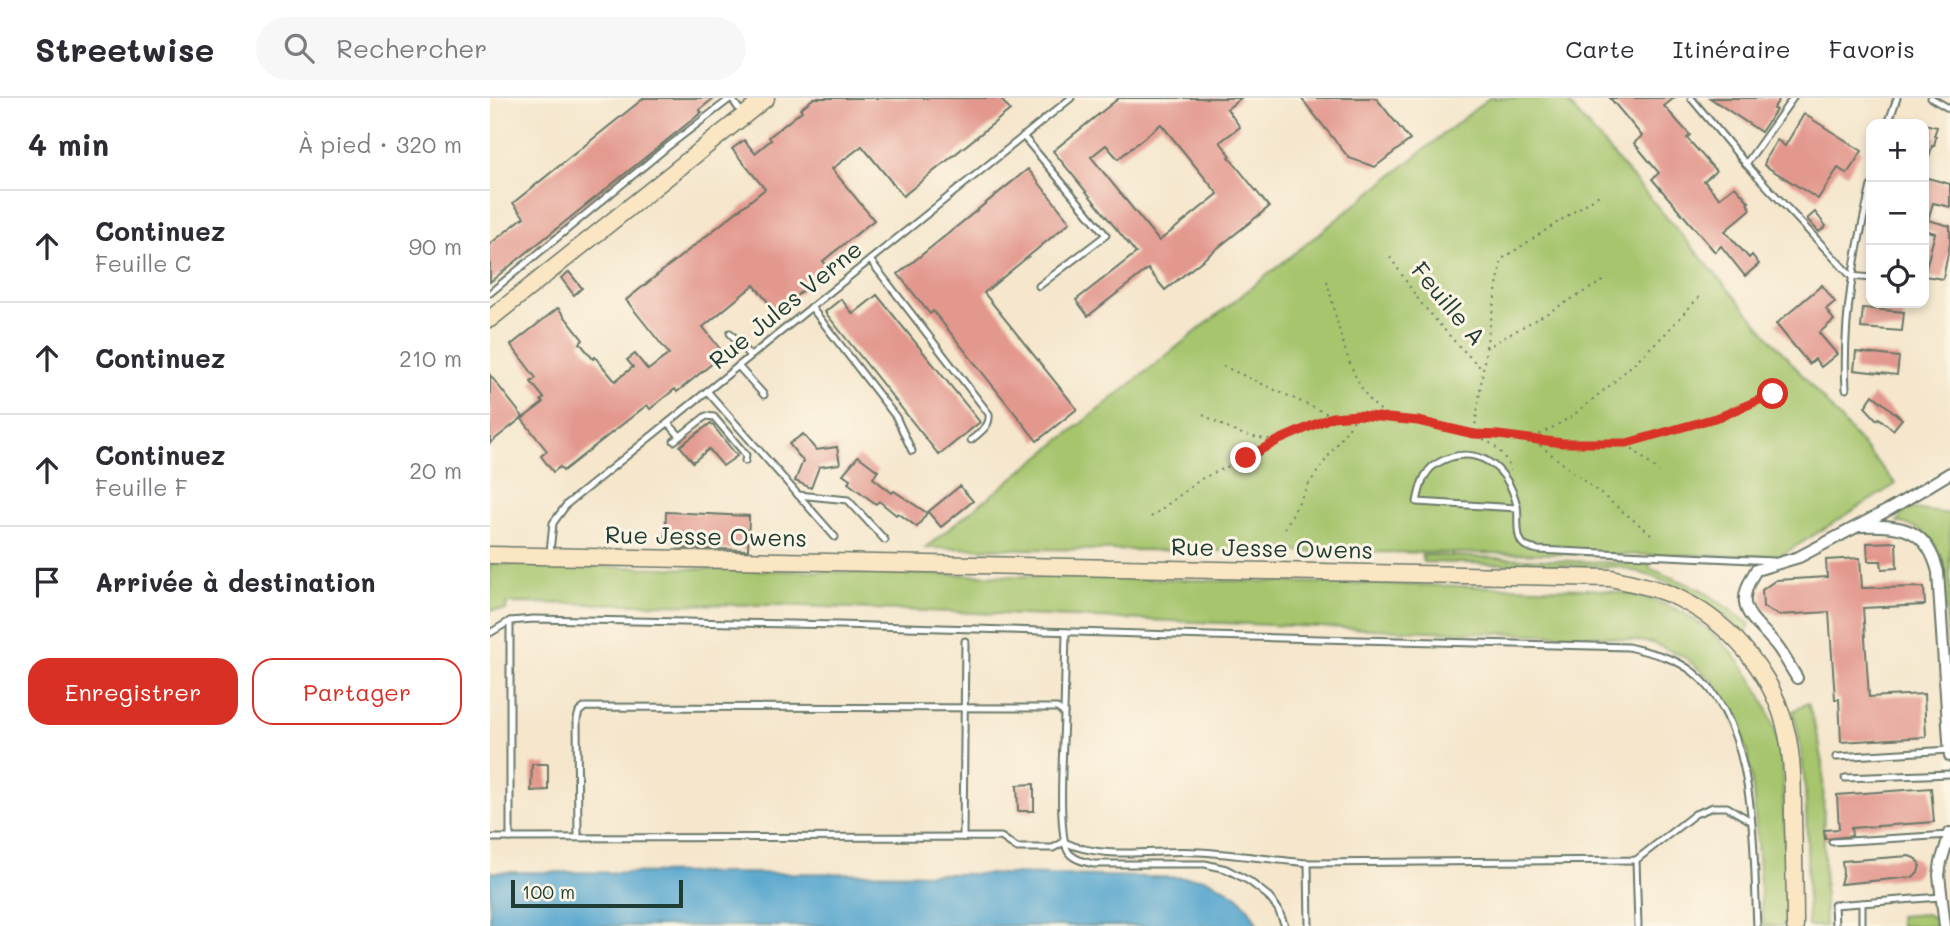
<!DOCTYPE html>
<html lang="fr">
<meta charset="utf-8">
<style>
body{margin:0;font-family:Mali,sans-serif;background:#f7f7f7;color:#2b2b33}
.controls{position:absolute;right:21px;top:21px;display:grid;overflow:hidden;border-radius:14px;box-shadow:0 4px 10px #0003}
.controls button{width:63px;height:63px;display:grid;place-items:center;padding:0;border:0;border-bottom:2px solid #e1e1e2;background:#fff;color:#2b2b33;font:35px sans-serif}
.scale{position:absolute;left:21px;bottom:18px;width:172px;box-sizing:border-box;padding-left:7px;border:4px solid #1f3d34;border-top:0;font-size:19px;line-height:24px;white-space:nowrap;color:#1f3d34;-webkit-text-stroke:5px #fcf5e5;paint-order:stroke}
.stop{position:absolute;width:21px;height:21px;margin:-16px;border:5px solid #d93025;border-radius:50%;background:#fff}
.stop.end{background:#d93025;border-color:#fff;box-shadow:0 2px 7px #0008}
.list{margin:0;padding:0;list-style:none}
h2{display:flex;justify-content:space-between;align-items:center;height:91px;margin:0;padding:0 28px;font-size:30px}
h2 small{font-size:23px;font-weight:400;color:#7c7c81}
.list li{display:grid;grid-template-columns:46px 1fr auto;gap:21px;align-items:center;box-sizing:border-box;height:112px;padding:0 28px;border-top:2px solid #e1e1e2}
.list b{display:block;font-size:26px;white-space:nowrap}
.list p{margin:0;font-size:23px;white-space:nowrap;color:#7c7c81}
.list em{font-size:23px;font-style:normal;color:#7c7c81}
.actions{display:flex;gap:14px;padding:21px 28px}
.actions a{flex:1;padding:16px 0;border:2px solid #d93025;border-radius:21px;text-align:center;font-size:24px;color:#d93025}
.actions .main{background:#d93025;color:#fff}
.icon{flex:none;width:38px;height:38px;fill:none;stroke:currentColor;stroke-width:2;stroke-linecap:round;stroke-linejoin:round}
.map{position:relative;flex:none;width:1460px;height:828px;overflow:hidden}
header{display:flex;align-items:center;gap:42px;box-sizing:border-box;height:98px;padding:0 35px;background:#fff;border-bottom:2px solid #e1e1e2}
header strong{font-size:33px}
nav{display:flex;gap:38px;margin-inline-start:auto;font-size:24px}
.search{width:490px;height:63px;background:#f7f7f7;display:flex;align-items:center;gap:18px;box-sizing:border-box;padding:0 24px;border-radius:38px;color:#7c7c81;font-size:26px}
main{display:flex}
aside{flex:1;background:#fff}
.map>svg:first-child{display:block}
.green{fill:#a6c56d;stroke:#628150;stroke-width:2}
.water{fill:#54a5ce;stroke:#3a7181;stroke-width:2}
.building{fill:#e3988e;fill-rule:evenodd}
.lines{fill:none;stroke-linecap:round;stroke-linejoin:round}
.lane-casing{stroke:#6a7869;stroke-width:9}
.street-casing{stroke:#6a7869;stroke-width:14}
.secondary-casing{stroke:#6a7869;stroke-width:19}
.path{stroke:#6a7869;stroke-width:2;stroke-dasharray:2 5;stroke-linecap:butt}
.lane{stroke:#fff;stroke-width:5}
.street{stroke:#fff;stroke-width:10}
.secondary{stroke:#fbe6c4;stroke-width:16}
.route{stroke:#d93025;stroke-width:9}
.labels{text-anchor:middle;stroke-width:6;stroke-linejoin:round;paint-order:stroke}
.street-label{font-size:24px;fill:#1f3d34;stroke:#fcf5e5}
</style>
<header>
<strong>Streetwise</strong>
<div class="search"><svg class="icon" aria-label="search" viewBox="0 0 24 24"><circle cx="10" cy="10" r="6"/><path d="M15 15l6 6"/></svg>Rechercher</div>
<nav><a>Carte</a><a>Itinéraire</a><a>Favoris</a></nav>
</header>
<main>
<aside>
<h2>4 min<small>À pied · 320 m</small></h2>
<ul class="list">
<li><svg class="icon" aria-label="ahead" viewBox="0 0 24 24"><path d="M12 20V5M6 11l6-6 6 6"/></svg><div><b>Continuez</b><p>Feuille C</p></div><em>90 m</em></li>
<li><svg class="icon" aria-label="ahead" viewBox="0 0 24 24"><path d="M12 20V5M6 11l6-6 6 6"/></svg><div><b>Continuez</b></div><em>210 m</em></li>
<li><svg class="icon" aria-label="ahead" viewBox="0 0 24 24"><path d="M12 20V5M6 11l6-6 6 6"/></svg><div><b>Continuez</b><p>Feuille F</p></div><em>20 m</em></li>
<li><svg class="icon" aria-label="arrive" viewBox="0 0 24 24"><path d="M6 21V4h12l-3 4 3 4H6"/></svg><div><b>Arrivée à destination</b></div></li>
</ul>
<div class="actions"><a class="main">Enregistrer</a><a>Partager</a></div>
</aside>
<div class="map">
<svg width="1460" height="828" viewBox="0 0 1460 828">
<rect width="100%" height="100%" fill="#fcf5e5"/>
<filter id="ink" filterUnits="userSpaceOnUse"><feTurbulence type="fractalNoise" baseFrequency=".0143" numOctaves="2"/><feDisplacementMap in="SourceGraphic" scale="14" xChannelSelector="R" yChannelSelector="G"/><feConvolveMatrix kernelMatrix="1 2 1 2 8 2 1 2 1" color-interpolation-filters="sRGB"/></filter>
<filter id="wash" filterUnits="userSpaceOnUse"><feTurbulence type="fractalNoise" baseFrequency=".00686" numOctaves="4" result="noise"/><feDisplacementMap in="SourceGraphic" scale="28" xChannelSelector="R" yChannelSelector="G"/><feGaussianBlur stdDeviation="1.57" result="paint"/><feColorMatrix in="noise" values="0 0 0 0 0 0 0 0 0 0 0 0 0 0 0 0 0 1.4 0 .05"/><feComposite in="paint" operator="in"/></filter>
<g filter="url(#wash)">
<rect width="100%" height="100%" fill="#f5e6cc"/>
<g class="green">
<polygon points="999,0 1074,0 1406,386 1290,458 435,450"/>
<path d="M1417,410L1460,416V589L1453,463C1443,439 1432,429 1407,424Z"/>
<polygon points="932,457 1160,466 1159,470 1212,492 1260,526 1256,536 1231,515 1195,492 1161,478 1129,469 933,464"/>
<path d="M0,466L1096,491C1126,493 1157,497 1184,510C1235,535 1274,586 1287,641C1294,667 1293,694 1294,721C1295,757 1296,792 1297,828H1273L1263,692L1257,652L1241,616L1224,584L1193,558L1162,545L1110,538L905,532L286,507L17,505L16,512H0Z"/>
<path d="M1318,605L1329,643L1333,668L1335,828H1318C1316,756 1321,683 1303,613Z"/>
<polygon points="1437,816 1445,821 1448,828 1410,828 1409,818"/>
</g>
<path class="water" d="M0,774L513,776L714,780C742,793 755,798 768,828H0Z"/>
<g id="blocks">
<g class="building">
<polygon points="154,0 224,0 209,12 212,14 0,184 0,146 34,119 23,105"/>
<polygon points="324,0 510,0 520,12 413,98 372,48 342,71 384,122 333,163 339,171 286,214 264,187 213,229 234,256 187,294 185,291 160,311 157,307 73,373 70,369 63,374 51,358 57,353 32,321 53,305 51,302 54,300 41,284 46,280 21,247 68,210 93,242 90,245 103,261 105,259 125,283 143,269 137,262 145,256 158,272 179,256 136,202 275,91 242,51 254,42 265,55 281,42 279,39 312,13 310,11"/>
<path d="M629,0H751L737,11L750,29L730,44L741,58L739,59L779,109L675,192L658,171L598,218L586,202L646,155L563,53ZM671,26L728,96L669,143L601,59L616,47L628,61Z"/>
<polygon points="811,0 886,0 920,42 885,69 859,60"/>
<polygon points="1120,0 1184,0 1174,8 1200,37 1197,40 1226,73 1214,83 1229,100 1245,88 1259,104 1257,105 1261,111 1235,133 1259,160 1262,157 1269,166 1255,178 1231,148 1225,154 1162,81 1169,75 1144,45 1152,38"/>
<polygon points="1220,0 1290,0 1283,11 1286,12 1271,34"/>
<polygon points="1314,16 1372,53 1357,76 1348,70 1328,101 1274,67 1277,58 1287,42 1295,48"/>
<polygon points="1434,26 1447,29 1444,38 1446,39 1444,48 1442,48 1437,67 1434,66"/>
<polygon points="538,71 580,124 494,195 587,311 547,343 443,213 440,216 408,176"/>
<polygon points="1434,79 1460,86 1460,109 1443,105 1438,122 1460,128 1460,145 1453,181 1434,178 1445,135 1434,132"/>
<polygon points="1325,114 1336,128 1329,134 1317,121"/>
<polygon points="79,174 92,190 84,197 71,180"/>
<polygon points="1332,187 1345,204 1336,211 1344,222 1329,235 1347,256 1331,269 1325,261 1319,266 1286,226"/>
<polygon points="387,197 490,324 449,357 335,214 351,201 363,216"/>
<polygon points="1373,210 1414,214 1412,233 1371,230"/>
<polygon points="1366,254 1409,259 1407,277 1364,272"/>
<polygon points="0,277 33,319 0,345"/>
<polygon points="1383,297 1412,321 1403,332 1389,320 1387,322 1375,309"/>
<polygon points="221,325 247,358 233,368 219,351 203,364 190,348"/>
<polygon points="313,336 326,352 347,349 350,366 329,369 321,390 305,383 313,363 299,346"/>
<polygon points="368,358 388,373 383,380 402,395 404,393 437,415 427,429 408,415 406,417 389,403 386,406 358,385 360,381 353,376"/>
<polygon points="470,388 483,403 451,429 438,414"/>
<polygon points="176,414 259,418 258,452 188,450 189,443 175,442"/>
<polygon points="1406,444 1407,470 1392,471 1391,463 1378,463 1377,445"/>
<polygon points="1370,460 1372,490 1434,489 1435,507 1373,510 1379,599 1434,596 1436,639 1351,644 1349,601 1345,601 1339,514 1288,517 1273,509 1272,492 1286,482 1337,479 1336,462"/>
<polygon points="42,666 58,666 58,692 41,693"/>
<polygon points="544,686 544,713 528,713 527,687"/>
<polygon points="1441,690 1444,724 1361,730 1362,738 1335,741 1334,732 1349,731 1347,697"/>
<polygon points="1419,758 1427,761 1430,767 1428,775 1423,779 1350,786 1353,775 1352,763"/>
</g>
</g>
</g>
<g filter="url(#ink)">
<use href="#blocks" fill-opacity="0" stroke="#6a7869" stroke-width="2"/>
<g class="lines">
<defs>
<g id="lane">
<polyline points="241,0 252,15"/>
<polyline points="1201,0 1256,66 1361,178 1381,180"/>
<polyline points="1441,0 1460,11"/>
<polyline points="1398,26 1407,0"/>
<polyline points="533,38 616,137 549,188"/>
<polyline points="1256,66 1303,0"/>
<path d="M380,162L499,316C501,328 489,335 481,342"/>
<polyline points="0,195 176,50 241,0"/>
<polyline points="321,209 406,319 422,353"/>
<polyline points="240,235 260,258"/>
<polyline points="248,268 274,297"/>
<path d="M1356,291C1352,222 1365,155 1381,88"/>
<polyline points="217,293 345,439"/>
<polyline points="178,325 190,338"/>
<polyline points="184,343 216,318 224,319 256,357 255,363"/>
<polyline points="308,397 358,402 395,442"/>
<path d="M1027,410L927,404C930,390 933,374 946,366C985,343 1018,368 1027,408C1029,418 1026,431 1030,441C1033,449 1040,450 1048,452L1284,463"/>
<polyline points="60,454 63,425 77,406 581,0"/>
<path d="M0,535L20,523L44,521L349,527L719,538L1138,549C1161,555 1184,559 1203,574C1268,625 1263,752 1267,828"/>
<polyline points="574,615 576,534"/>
<polyline points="1346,659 1460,652"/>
<polyline points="1355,680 1460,676"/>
<path d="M88,739L87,621L89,614L95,609L567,610L574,615C574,640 566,739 579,755C585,762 595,764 604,766H715L736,771L759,783L777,797L788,811L795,828"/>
<polyline points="473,739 475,543"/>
<path d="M0,740L511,739L527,750H563L574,744C615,763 665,751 709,754C746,756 782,762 818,765L819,828"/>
<polyline points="20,740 20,523"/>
<polyline points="1342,744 1460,737"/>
<polyline points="1146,762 1148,828"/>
<polyline points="818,765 1146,762 1205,716 1223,709 1237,709 1261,723"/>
<polyline points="1372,805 1372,828"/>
<polyline points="1345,828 1344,807 1451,799"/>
</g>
<g id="street">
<path d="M1371,428C1412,427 1437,430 1448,474L1460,658"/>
<path d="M1307,580C1300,569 1294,557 1286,547C1262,518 1241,511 1266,472L1309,459L1402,410L1460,375"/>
<polyline points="1455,828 1449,777 1451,764 1460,735"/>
</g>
<g id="secondary">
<polyline points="0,221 276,0"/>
<path d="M0,457L1121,480C1145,486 1170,490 1192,502C1244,528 1285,579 1297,636C1303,664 1303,693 1303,721C1304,757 1305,792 1305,828"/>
</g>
</defs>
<use href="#lane" class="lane-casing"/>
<use href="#street" class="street-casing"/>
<use href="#secondary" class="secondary-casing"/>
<g class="path">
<polyline points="900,159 930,204 966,245 992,271"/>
<path d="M837,183C847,220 855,269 879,301C884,308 892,313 899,319"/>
<polyline points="1113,183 996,250 984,336 1008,337 1073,345 1137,345 1232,318 1283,296"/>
<polyline points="996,249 1012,161 1112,95"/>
<polyline points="733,268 842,318"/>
<path d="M713,316C742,334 753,339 787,342"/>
<path d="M987,338C1004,345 1016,356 1020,373"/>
<polyline points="1137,346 1169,374"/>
<polyline points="661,419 711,381 756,360 788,342 843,319 868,317 900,320 928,323 982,336"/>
<polyline points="795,430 818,387 867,318"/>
<polyline points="1161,436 1042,341 1081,319 1124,284 1175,236 1209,199"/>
</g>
<use href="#lane" class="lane"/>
<use href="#street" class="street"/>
<use href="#secondary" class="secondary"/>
</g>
</g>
<g class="lines" filter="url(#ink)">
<polyline class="route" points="756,360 789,342 842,319 868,317 928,323 984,336 1008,337 1073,345 1137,345 1232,318 1283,296"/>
</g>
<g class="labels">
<g class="street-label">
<text transform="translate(958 206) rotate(50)" y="8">Feuille A</text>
<text transform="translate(296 207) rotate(-39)" y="8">Rue Jules Verne</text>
<text transform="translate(216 439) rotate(1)" y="8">Rue Jesse Owens</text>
<text transform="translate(782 451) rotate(1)" y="8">Rue Jesse Owens</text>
</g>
</g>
</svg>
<div class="controls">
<button>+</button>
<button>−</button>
<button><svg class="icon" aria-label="locate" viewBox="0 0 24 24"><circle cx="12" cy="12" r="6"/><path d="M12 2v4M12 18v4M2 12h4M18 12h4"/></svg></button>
</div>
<div class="scale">100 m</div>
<div class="stop" style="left:1283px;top:296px"></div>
<div class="stop end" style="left:756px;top:360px"></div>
</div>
</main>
